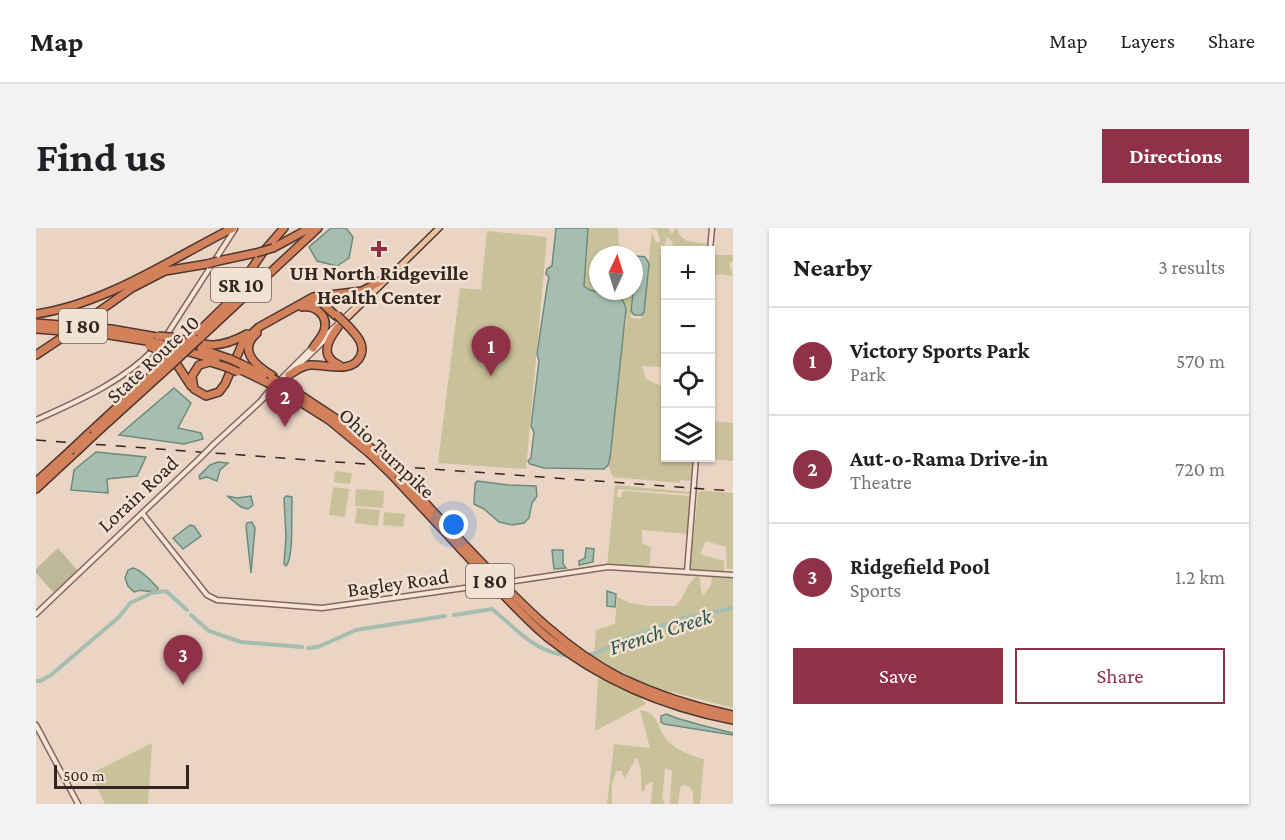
<!DOCTYPE html>
<meta charset="utf-8">
<style>
body{margin:0;font-family:"Crimson Pro",serif;background:#f2f2f2;color:#202124}
.controls{position:absolute;right:18px;top:18px;display:grid;overflow:hidden;border-radius:0px;box-shadow:0 2px 4px #0004}
.controls button{width:54px;height:54px;display:grid;place-items:center;padding:0;border:0;border-bottom:2px solid #e0e0e0;background:#fff;color:#202124;font:30px sans-serif}
.compass{position:absolute;left:553px;top:18px;width:54px;height:54px;border-radius:50%;background:#fff;box-shadow:0 2px 4px #0004;rotate:4deg}
.scale{position:absolute;left:18px;bottom:15px;width:135px;box-sizing:border-box;padding-left:6px;border:3px solid #35241f;border-top:0;font-size:16px;line-height:21px;white-space:nowrap;color:#35241f;-webkit-text-stroke:4px #f2e2d3;paint-order:stroke}
.you{position:absolute;left:418px;top:297px;width:21px;height:21px;margin:-15px;border:4px solid #fff;border-radius:50%;background:#1a73e8;box-shadow:0 0 0 9px #1a73e833}
.badge{display:grid;place-items:center;width:39px;height:39px;border-radius:50%;background:#8e3149;color:#fff;font-size:20px;font-weight:700}
.pin{position:absolute;translate:-50% -50px;filter:drop-shadow(0 2px 3px #0008)}
.pin::after{content:'';position:absolute;top:32px;width:21px;height:18px;background:inherit;clip-path:polygon(0 0,100% 0,50% 100%)}
.list{margin:0;padding:0;list-style:none}
h2{display:flex;justify-content:space-between;align-items:center;height:78px;margin:0;padding:0 24px;font-size:26px}
h2 small{font-size:20px;font-weight:400;color:#757577}
.list li{display:grid;grid-template-columns:39px 1fr auto;gap:18px;align-items:center;box-sizing:border-box;height:108px;padding:0 24px;border-top:2px solid #e0e0e0}
.list b{display:block;font-size:22px;white-space:nowrap}
.list p{margin:0;font-size:20px;white-space:nowrap;color:#757577}
.list em{font-size:20px;font-style:normal;color:#757577}
.actions{display:flex;gap:12px;padding:18px 24px}
.actions a{flex:1;padding:14px 0;border:2px solid #8e3149;border-radius:0px;text-align:center;font-size:21px;color:#8e3149}
.actions .main{background:#8e3149;color:#fff}
.icon{flex:none;width:33px;height:33px;fill:none;stroke:currentColor;stroke-width:2;stroke-linecap:round;stroke-linejoin:round}
.map{position:relative;flex:none;width:697px;height:576px;overflow:hidden;border-radius:0px}
header{display:flex;align-items:center;gap:36px;box-sizing:border-box;height:84px;padding:0 30px;background:#fff;border-bottom:2px solid #e0e0e0}
header strong{font-size:28px}
nav{display:flex;gap:33px;margin-inline-start:auto;font-size:21px}
.intro{display:flex;align-items:center;justify-content:space-between;box-sizing:border-box;height:144px;padding:0 36px}
h1{margin:0;font-size:42px}
.button{padding:15px 27px;border-radius:0px;background:#8e3149;color:#fff;font-size:21px;font-weight:700}
main{display:flex;gap:36px;padding:0 36px}
aside{flex:1;background:#fff;border-radius:0px;box-shadow:0 2px 4px #0004}
.map>svg:first-child{display:block}
.green{fill:#c8c199}
.cemetery{fill:#bdb898}
.water{fill:#a6beb1;stroke:#6d8b7c;stroke-width:1.5}
.lines{fill:none;stroke-linecap:round;stroke-linejoin:round}
.river{stroke:#a6beb1;stroke-width:4}
.minor-casing{stroke:#84675c;stroke-width:7}
.major-casing{stroke:#523730;stroke-width:8}
.highway-casing{stroke:#523730;stroke-width:10}
.minor{stroke:#f6e5d7;stroke-width:4}
.major{stroke:#ebc09f;stroke-width:5}
.highway{stroke:#d3815b;stroke-width:7}
.rail{stroke:#35241f;stroke-width:1.5;stroke-dasharray:10 10;stroke-linecap:butt}
.minor-bridge-casing{stroke:#84675c;stroke-width:7;stroke-linecap:butt}
.highway-bridge-casing{stroke:#523730;stroke-width:10;stroke-linecap:butt}
.minor-bridge{stroke:#f6e5d7;stroke-width:4}
.highway-bridge{stroke:#d3815b;stroke-width:7}
.poi-dot{fill:#8e3149;stroke:#f2e2d3;stroke-width:2}
.labels{text-anchor:middle;stroke-width:5;stroke-linejoin:round;paint-order:stroke}
.shield{fill:#f2e2d3;stroke:#6e5d55;stroke-width:1.5}
.shield-label{font-size:20px;font-weight:bold;fill:#35241f}
.poi-label{font-size:21px;font-weight:bold;fill:#35241f;stroke:#f2e2d3}
.street-label{font-size:21px;fill:#35241f;stroke:#f2e2d3}
.water-label{font-size:22px;font-style:italic;fill:#2f5348;stroke:#f2e2d3}
</style>
<header>
<strong>Map</strong>
<nav><a>Map</a><a>Layers</a><a>Share</a></nav>
</header>
<div class="intro"><h1>Find us</h1><a class="button">Directions</a></div>
<main>
<div class="map">
<svg width="697" height="576" viewBox="0 0 697 576">
<rect width="100%" height="100%" fill="#ead5c4"/>
<g class="green">
<path d="M552,0H582L583,18L601,28L598,49V27H562V63H597L595,90L605,91L608,84L613,36L611,31H613L616,3L620,15L624,13L621,2L614,0H632L636,6L639,1H642L643,7L651,13L674,16L673,22H631L637,18L636,13L631,9L628,20L623,25L625,28L629,23L630,129H627L629,139L606,138L610,151L629,160L630,230H658L656,253L644,252V255L577,249L572,237L586,115L591,91L589,90L590,81L574,64C565,64 554,65 548,58Z"/>
<polygon points="451,3 511,9 490,241 402,235 424,60 445,62"/>
<polygon points="677,27 697,27 697,33 693,35 697,48 686,46 675,48"/>
<polygon points="675,193 697,195 697,233 662,230 674,230"/>
<polygon points="299,243 316,245 314,256 298,254"/>
<polygon points="579,257 655,264 656,266 582,261 581,269 585,269 586,264 590,263 655,268 652,306 606,302 606,315 615,319 613,340 571,338"/>
<polygon points="297,259 313,261 309,289 293,287"/>
<polygon points="320,261 348,263 347,280 319,278"/>
<polygon points="671,263 697,265 697,341 691,341 690,319 670,313 664,326 688,333 688,344 654,341 662,264"/>
<polygon points="321,280 344,282 342,298 319,295"/>
<polygon points="348,284 369,286 367,299 347,297"/>
<path d="M661,348L664,350C664,356 665,363 667,368L675,357L676,349L697,350V480L610,457L558,429L560,402L579,396L581,369L594,375L611,378H639C651,367 647,360 661,348Z"/>
<polygon points="562,450 605,470 610,476 559,503"/>
<path d="M604,482C621,484 620,496 628,508C635,520 655,528 668,531L664,576H657V564L654,559L647,557L644,560L642,576H634L636,543L629,540L626,571L629,576H615L617,553L609,558V563H605V543L602,531L600,530L589,550L585,543H580L576,557V576H571L578,516L614,520Z"/>
<polygon points="116,515 112,576 69,576 54,546"/>
</g>
<polygon class="cemetery" points="22,320 42,343 18,365 0,345 0,341"/>
<g class="water">
<polygon points="295,0 310,0 317,9 313,30 301,38 281,33 273,19"/>
<path d="M534,0H552L548,58C563,72 583,54 590,81L574,230L572,237L568,241L508,240L494,236L492,233L495,230L498,204L495,198L503,133L501,126L511,59L513,49L510,46L511,41L516,38L520,0Z"/>
<polygon points="601,28 609,29 613,36 608,84 606,87 598,87 595,83"/>
<polygon points="138,160 155,175 142,200 165,205 167,211 148,216 83,207"/>
<polygon points="60,224 110,229 101,248 71,251 72,265 35,262 38,242"/>
<polygon points="182,234 192,235 184,242 181,253 171,249 164,251 163,248 174,237"/>
<polygon points="441,253 472,257 500,258 501,268 496,275 493,290 488,295 476,297 463,294 448,281 438,276 439,256"/>
<polygon points="191,268 201,270 215,268 217,277 212,281 205,279"/>
<path d="M250,268L256,269V275C255,289 258,329 250,338L248,336L250,309L248,270Z"/>
<polygon points="216,294 219,300 215,345 210,298 211,295"/>
<polygon points="154,297 158,298 165,308 147,321 137,310"/>
<polygon points="550,320 558,321 557,334 543,337 543,333 549,330"/>
<polygon points="516,322 527,322 527,336 530,340 518,341"/>
<path d="M97,340C106,342 115,353 122,360L121,363C112,365 106,360 98,364L92,358L89,350L92,342Z"/>
<polygon points="571,363 580,366 579,379 571,378"/>
<path d="M630,486C651,495 675,499 697,505V507L628,496L625,494V488Z"/>
</g>
<g class="lines">
<g class="river">
<polyline points="155,387 173,403 205,414 266,419"/>
<path d="M418,387L456,381C482,402 498,424 533,428"/>
<polyline points="272,420 282,419 320,402 409,388"/>
<polyline points="552,427 561,425 579,415 648,390 697,380"/>
<polyline points="0,453 4,453 15,447 83,389 94,375 116,365 130,363 151,382"/>
</g>
<defs>
<g id="minor">
<polyline points="674,22 676,0"/>
<polyline points="130,108 199,1"/>
<polyline points="288,109 326,73"/>
<polyline points="262,138 293,108"/>
<polyline points="243,153 276,120"/>
<polyline points="227,170 237,158"/>
<path d="M0,192C42,173 87,154 119,120"/>
<polyline points="178,216 239,160"/>
<polyline points="106,285 171,367 181,372 286,380 450,357"/>
<polyline points="651,344 660,230"/>
<polyline points="472,354 572,339 697,347"/>
<polyline points="0,386 163,231"/>
<polyline points="0,497 42,576"/>
</g>
<polyline id="major" points="302,99 403,0"/>
<g id="highway">
<polyline points="237,20 274,0"/>
<polyline points="182,33 220,25"/>
<polyline points="272,74 285,74 300,88"/>
<path d="M266,79C280,77 293,88 288,103C286,109 280,115 277,120"/>
<path d="M0,86C70,76 135,31 197,0"/>
<polyline points="51,92 96,60 129,43 171,36"/>
<polyline points="0,95 75,101 121,109"/>
<path d="M302,99C292,112 283,128 303,137"/>
<polyline points="0,101 67,106 117,114"/>
<path d="M221,105C200,123 222,139 237,148"/>
<path d="M135,109C168,117 180,123 211,106"/>
<polyline points="157,109 192,75 227,24 248,0"/>
<polyline points="164,110 282,0"/>
<polyline points="130,117 180,132"/>
<polyline points="165,121 194,131"/>
<polyline points="124,123 140,135 155,158"/>
<polyline points="0,127 27,109"/>
<polyline points="205,136 228,147"/>
<polyline points="190,139 174,134 163,137 156,148 158,161 170,168 183,164 189,156 207,114 223,99 277,69 326,63 349,51"/>
<polyline points="203,141 232,155"/>
<path d="M253,147C259,143 265,138 274,137C290,136 317,147 325,127C329,115 320,107 313,99"/>
<polyline points="252,159 302,192 342,226"/>
<polyline points="247,163 293,192 333,225"/>
<polyline points="51,207 130,134"/>
<polyline points="58,207 134,138"/>
<path d="M356,247C383,276 410,305 437,334C461,360 484,386 511,409C565,452 629,479 697,492"/>
<path d="M364,248C391,277 418,306 445,334C487,378 530,422 585,450C621,467 658,479 697,487"/>
<polyline points="0,254 34,223"/>
<polyline points="0,261 41,223"/>
</g>
</defs>
<use href="#minor" class="minor-casing"/>
<use href="#major" class="major-casing"/>
<use href="#highway" class="highway-casing"/>
<use href="#minor" class="minor"/>
<use href="#major" class="major"/>
<use href="#highway" class="highway"/>
<polyline class="rail" points="0,212 697,263"/>
<defs>
<g id="minor-bridge">
<polyline points="163,231 178,216"/>
<polyline points="450,357 472,354"/>
</g>
<g id="highway-bridge">
<polyline points="220,25 237,20"/>
<polyline points="171,36 182,33"/>
<polyline points="301,87 313,99"/>
<polyline points="122,108 135,109"/>
<polyline points="27,109 51,92"/>
<polyline points="117,114 130,117"/>
<polyline points="113,118 124,123"/>
<polyline points="194,131 205,136"/>
<polyline points="130,134 157,109"/>
<polyline points="134,138 164,110"/>
<polyline points="190,139 202,144"/>
<polyline points="236,150 252,159"/>
<polyline points="232,155 247,163"/>
<polyline points="34,223 51,207"/>
<polyline points="41,223 58,207"/>
<polyline points="333,225 356,247"/>
<polyline points="342,226 364,248"/>
</g>
</defs>
<use href="#minor-bridge" class="minor-bridge-casing"/>
<use href="#highway-bridge" class="highway-bridge-casing"/>
<use href="#minor-bridge" class="minor-bridge"/>
<use href="#highway-bridge" class="highway-bridge"/>
</g>
<path class="poi-dot" d="M340 12h6v6h6v6h-6v6h-6v-6h-6v-6h6z"/>
<g class="labels">
<g class="shield">
<rect x="175" y="40" width="60" height="34" rx="4.5"/>
<rect x="23" y="81" width="48" height="34" rx="4.5"/>
<rect x="430" y="336" width="48" height="34" rx="4.5"/>
</g>
<g class="shield-label">
<text x="205" y="64">SR 10</text>
<text x="47" y="105">I 80</text>
<text x="454" y="360">I 80</text>
</g>
<g class="poi-label">
<text x="343" y="52">UH North Ridgeville<tspan x="343" dy="24">Health Center</tspan></text>
</g>
<g class="street-label">
<text transform="translate(117 131) rotate(-43)" y="7">State Route 10</text>
<text transform="translate(351 225) rotate(43)" y="7">Ohio Turnpike</text>
<text transform="translate(102 266) rotate(-43)" y="7">Lorain Road</text>
<text transform="translate(362 355) rotate(-8)" y="7">Bagley Road</text>
</g>
<g class="water-label">
<text transform="translate(624 403) rotate(-18)" y="8">French Creek</text>
</g>
</g>
</svg>
<div class="controls">
<button>+</button>
<button>−</button>
<button><svg class="icon" aria-label="locate" viewBox="0 0 24 24"><circle cx="12" cy="12" r="6"/><path d="M12 2v4M12 18v4M2 12h4M18 12h4"/></svg></button>
<button><svg class="icon" aria-label="layers" viewBox="0 0 24 24"><path d="M12 4l9 5-9 5-9-5zM3 14l9 5 9-5"/></svg></button>
</div>
<svg class="compass" viewBox="-18 -18 36 36"><path d="M0-13l5 13h-10z" fill="#e53935"/><path d="M0 13l5-13h-10z" fill="#757577"/></svg>
<div class="scale">500 m</div>
<div class="you"></div>
<div class="pin badge" style="left:455px;top:148px">1</div>
<div class="pin badge" style="left:249px;top:199px">2</div>
<div class="pin badge" style="left:147px;top:457px">3</div>
</div>
<aside>
<h2>Nearby<small>3 results</small></h2>
<ul class="list">
<li><span class="badge">1</span><div><b>Victory Sports Park</b><p>Park</p></div><em>570 m</em></li>
<li><span class="badge">2</span><div><b>Aut-o-Rama Drive-in</b><p>Theatre</p></div><em>720 m</em></li>
<li><span class="badge">3</span><div><b>Ridgefield Pool</b><p>Sports</p></div><em>1.2 km</em></li>
</ul>
<div class="actions"><a class="main">Save</a><a>Share</a></div>
</aside>
</main>
